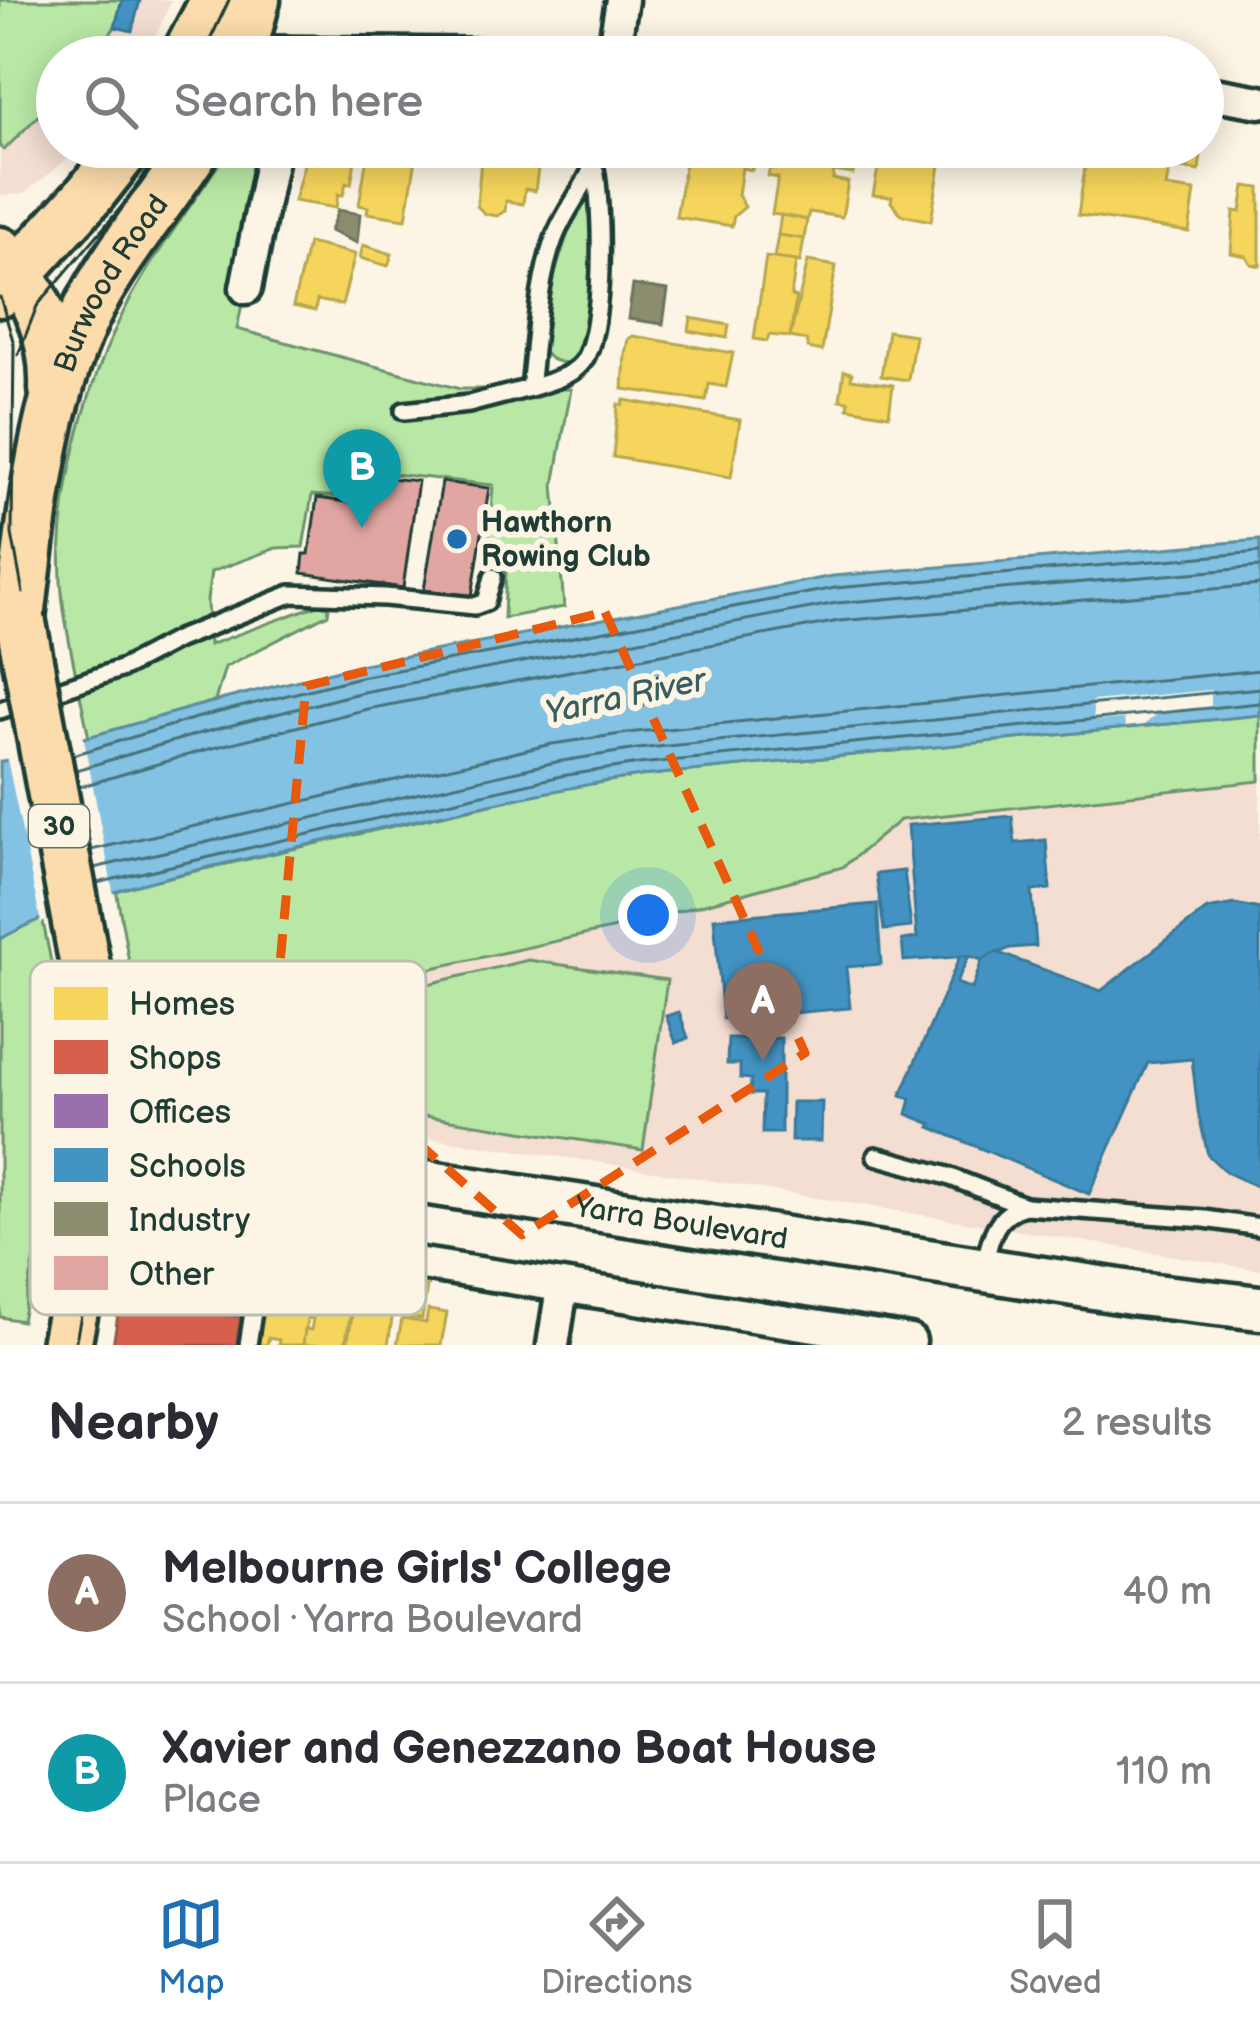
<!DOCTYPE html>
<meta charset="utf-8">
<style>
body{margin:0;font-family:"Balsamiq Sans",sans-serif;background:#f7f7f7;color:#2b2b33}
.you{position:absolute;left:648px;top:915px;width:42px;height:42px;margin:-30px;border:9px solid #fff;border-radius:50%;background:#1a73e8;box-shadow:0 0 0 18px #1a73e833}
.badge{display:grid;place-items:center;width:78px;height:78px;border-radius:50%;background:#1f6fb2;color:#fff;font-size:39px;font-weight:700}
.pin{position:absolute;translate:-50% -99px;filter:drop-shadow(0 3px 6px #0008)}
.pin::after{content:'';position:absolute;top:63px;width:42px;height:36px;background:inherit;clip-path:polygon(0 0,100% 0,50% 100%)}
.list{margin:0;padding:0;list-style:none}
h2{display:flex;justify-content:space-between;align-items:center;height:156px;margin:0;padding:0 48px;font-size:51px}
h2 small{font-size:39px;font-weight:400;color:#7c7c81}
.list li{display:grid;grid-template-columns:78px 1fr auto;gap:36px;align-items:center;box-sizing:border-box;height:180px;padding:0 48px;border-top:3px solid #e1e1e2}
.list b{display:block;font-size:45px;white-space:nowrap}
.list p{margin:0;font-size:39px;white-space:nowrap;color:#7c7c81}
.list em{font-size:39px;font-style:normal;color:#7c7c81}
.icon{flex:none;width:66px;height:66px;fill:none;stroke:currentColor;stroke-width:2;stroke-linecap:round;stroke-linejoin:round}
.map{position:relative;flex:none;width:1260px;height:1345px;overflow:hidden}
.search{position:absolute;background:#fff;box-shadow:0 6px 30px #0003;left:36px;right:36px;top:36px;height:132px;display:flex;align-items:center;gap:30px;box-sizing:border-box;padding:0 42px;border-radius:66px;color:#7c7c81;font-size:45px}
.sheet{height:516px;background:#fff}
nav{display:flex;justify-content:space-around;align-items:center;box-sizing:border-box;height:168px;border-top:3px solid #e1e1e2;background:#fff;font-size:33px;color:#7c7c81}
nav a{display:grid;justify-items:center;gap:6px}
nav .on{color:#1f6fb2}
.map>svg:first-child{display:block}
.built{fill:#f4ddd1}
.green{fill:#b9e8a6;stroke:#6c926d;stroke-width:3}
.water{fill:#83c2e3;stroke:#5b8d9d;stroke-width:3}
.pier{fill:#fcf5e5}
.homes{fill:#f6d55c;stroke:#b6a750;stroke-width:3}
.shops{fill:#d6604d;stroke:#9f5646;stroke-width:3}
.offices{fill:#9970ab;stroke:#746187;stroke-width:3}
.schools{fill:#4393c3;stroke:#387998;stroke-width:3}
.industry{fill:#8c8c6e;stroke:#6b745d;stroke-width:3}
.lines{fill:none;stroke-linecap:round;stroke-linejoin:round}
.shore{stroke:#47727a;stroke-width:3}
.building{fill:#e1a6a2;stroke:#1f3d34;stroke-width:3}
.service-casing{stroke:#1f3d34;stroke-width:24}
.minor-casing{stroke:#1f3d34;stroke-width:39}
.secondary-casing{stroke:#1f3d34;stroke-width:51}
.primary-casing{stroke:#1f3d34;stroke-width:57}
.service{stroke:#fcf5e5;stroke-width:15}
.minor{stroke:#fcf5e5;stroke-width:30}
.secondary{stroke:#fcf5e5;stroke-width:42}
.primary{stroke:#fcdcac;stroke-width:48}
.tram{stroke:#1f3d34;stroke-width:3}
.primary-bridge-casing{stroke:#1f3d34;stroke-width:57;stroke-linecap:butt}
.primary-bridge{stroke:#fcdcac;stroke-width:48}
.marked{fill:none;stroke:#e8590c;stroke-width:9;stroke-dasharray:24 15;stroke-linejoin:round}
.poi-dot{fill:#1f6fb2;stroke:#fcf5e5;stroke-width:4.5}
.labels{text-anchor:middle;stroke-width:12;stroke-linejoin:round;paint-order:stroke}
.shield{fill:#fcf5e5;stroke:#617469;stroke-width:3}
.shield-label{font-size:27px;font-weight:bold;fill:#1f3d34}
.street-label{font-size:30px;fill:#1f3d34;stroke:#fcf5e5}
.poi-label{font-size:30px;font-weight:bold;fill:#1f3d34;stroke:#fcf5e5;text-anchor:start}
.water-label{font-size:33px;font-style:italic;fill:#385e60;stroke:#fcf5e5}
.key{fill:#fcf5e5;stroke:#babeb0;stroke-width:3}
.key-label{font-size:33px;fill:#1f3d34}
</style>
<div class="map">
<svg width="1260" height="1345" viewBox="0 0 1260 1345">
<rect width="100%" height="100%" fill="#fcf5e5"/>
<filter id="ink" filterUnits="userSpaceOnUse"><feTurbulence type="fractalNoise" baseFrequency=".00833" numOctaves="2"/><feDisplacementMap in="SourceGraphic" scale="24" xChannelSelector="R" yChannelSelector="G"/><feConvolveMatrix kernelMatrix="1 2 1 2 8 2 1 2 1" color-interpolation-filters="sRGB"/></filter>
<g filter="url(#ink)">
<g class="built">
<polygon points="0,0 172,0 146,57 57,57 57,147 82,147 24,194 0,195"/>
<polygon points="1260,781 1260,1270 604,1163 273,1116 259,1007 611,929 842,867 900,820"/>
<polygon points="169,1202 268,1216 248,1345 113,1345 139,1220 153,1204"/>
</g>
<g class="green">
<polygon points="0,0 122,0 115,27 93,57 57,57 57,97 4,150 0,147"/>
<path d="M230,147H274L237,329L460,389H571L554,485L564,607L504,618L506,568L487,566L493,485L348,469L343,497L312,495L303,547L276,548L211,572L207,600L209,645L318,605L329,607L328,614L225,667L215,701L89,738C80,693 69,648 63,603C50,501 90,363 143,277C170,232 202,191 230,147Z"/>
<path d="M589,191L593,193L596,279L579,355L571,363C559,363 544,360 542,345C539,318 571,209 589,191Z"/>
<polygon points="1260,715 1260,781 900,820 843,867 611,929 260,1006 273,1116 172,1100 150,1080 116,889 562,788 640,776"/>
<path d="M42,916C49,955 60,996 61,1035C64,1132 41,1227 22,1321L0,1317V939Z"/>
<polygon points="528,960 667,980 643,1150 290,1095 282,1019"/>
</g>
<path class="water" d="M1260,540V715L640,776C525,794 411,821 298,847C195,871 93,888 0,939V762L193,707L358,665L833,576Z"/>
<g class="pier">
<polygon points="1211,690 1211,709 1157,714 1144,725 1125,727 1124,719 1094,721 1092,701"/>
<polygon points="83,734 114,896 41,923 6,754"/>
</g>
<g class="homes">
<polygon points="482,147 541,147 535,191 525,189 523,204 506,201 505,211 497,216 485,214 477,206"/>
<polygon points="676,147 756,147 752,170 742,168 738,195 745,207 734,216 732,226 676,217 686,157 680,156"/>
<polygon points="778,147 858,147 853,174 834,171 833,179 848,182 842,217 809,212 807,220 772,214 778,178 768,176 770,168 775,169"/>
<polygon points="882,147 943,147 931,221 902,215 891,202 892,197 873,195"/>
<polygon points="1079,147 1202,147 1199,171 1170,166 1166,187 1195,191 1189,232 1078,215 1087,154 1078,153"/>
<polygon points="368,151 416,159 406,219 367,213 368,207 359,205"/>
<polygon points="307,153 355,161 351,184 346,183 343,195 338,194 336,208 294,201"/>
<polygon points="1245,186 1260,188 1260,266 1251,264 1246,256 1231,253 1234,211 1241,212"/>
<polygon points="781,215 807,220 804,239 778,235"/>
<polygon points="778,235 804,239 800,262 774,258"/>
<polygon points="308,243 355,254 342,305 317,300 315,311 293,306"/>
<polygon points="363,245 392,254 388,266 360,258"/>
<polygon points="766,257 796,261 791,296 796,298 790,337 769,335 767,341 754,339"/>
<polygon points="808,261 836,266 822,351 808,348 806,340 790,337"/>
<polygon points="691,318 729,325 727,338 689,331"/>
<polygon points="888,331 915,335 908,380 881,376"/>
<polygon points="633,336 733,353 726,387 709,384 706,401 623,389 625,354 628,339"/>
<polygon points="844,371 852,373 851,379 893,385 889,415 848,408 849,401 840,400"/>
<polygon points="624,400 740,420 731,477 613,457 618,404 623,405"/>
<polygon points="263,1282 312,1291 303,1345 278,1345 279,1340 268,1338 267,1345 253,1345"/>
<polygon points="340,1285 355,1288 345,1345 303,1345 305,1329 311,1330 313,1319 307,1318 312,1291 318,1291 319,1286 339,1290"/>
<polygon points="413,1285 427,1287 422,1319 407,1317"/>
<polygon points="367,1288 396,1293 388,1345 347,1345 354,1305 364,1307"/>
<polygon points="428,1310 447,1313 441,1345 397,1345 402,1319 426,1323"/>
</g>
<polygon class="shops" points="121,1297 241,1317 236,1345 113,1345"/>
<polygon class="offices" points="203,1206 257,1214 241,1317 154,1303 164,1222 201,1228"/>
<g class="schools">
<polygon points="122,0 140,0 132,31 115,27"/>
<polygon points="1012,816 1015,843 1046,840 1050,889 1032,891 1036,946 1010,948 982,960 969,956 904,961 902,940 917,938 908,825"/>
<polygon points="904,871 911,927 884,930 876,874"/>
<polygon points="877,904 881,964 846,967 850,1008 723,1019 714,918"/>
<polygon points="1235,904 1260,909 1260,1188 1226,1172 1208,1155 1198,1111 1192,1059 1148,1063 1089,1194 930,1127 932,1124 907,1114 911,1099 901,1095 960,956 969,956 956,983 972,989 982,960 996,952 1101,991 1207,909"/>
<polygon points="679,1012 688,1038 676,1043 666,1016"/>
<polygon points="728,1038 781,1038 781,1133 762,1133 763,1094 750,1094 751,1079 740,1078 740,1064 727,1064"/>
<polygon points="792,1102 822,1102 821,1141 791,1141"/>
</g>
<g class="industry">
<polygon points="338,210 360,214 357,243 330,231"/>
<polygon points="633,285 668,290 663,324 628,319"/>
</g>
<g class="lines">
<g class="shore">
<polyline points="73,755 196,718 360,677 835,588 1260,552"/>
<polyline points="76,770 201,733 363,692 837,603 1260,567"/>
<polyline points="79,787 205,750 367,709 839,621 1260,585"/>
<polyline points="91,850 552,744 636,732 1260,670"/>
<polyline points="94,868 556,762 637,749 1260,688"/>
<polyline points="97,883 561,776 639,764 1260,703"/>
</g>
</g>
<g class="building">
<polygon points="351,474 418,481 403,588 302,573 304,554 309,554 317,498 347,502"/>
<polygon points="442,482 489,488 472,596 424,590"/>
</g>
<g class="lines">
<defs>
<g id="service">
<path d="M530,388C546,383 570,377 581,364C606,335 602,206 595,168"/>
<path d="M404,411L469,404L530,388C536,340 537,285 554,239C566,206 593,180 598,147"/>
<polyline points="0,710 123,668 178,639 291,594 385,597 475,606 486,602 493,577"/>
<polyline points="876,1156 948,1176 1025,1206"/>
<path d="M984,1266C990,1239 994,1214 1025,1206L1205,1219L1260,1227"/>
<polyline points="248,1345 264,1239"/>
</g>
<g id="minor">
<polyline points="226,52 730,57"/>
<polyline points="613,55 622,0"/>
<polyline points="1203,92 1260,102"/>
<polyline points="246,288 274,147"/>
<polyline points="264,1239 910,1341"/>
<polyline points="553,1345 562,1288"/>
</g>
<g id="secondary">
<path id="s1" d="M106,1136L162,1141L1138,1294L1260,1308"/>
</g>
<g id="primary">
<polyline points="186,57 216,0"/>
<polyline points="240,57 255,0"/>
<path d="M0,252C35,290 56,337 54,389"/>
<polyline points="0,292 90,194 127,147"/>
<path id="s2" d="M20,618C33,513 42,397 92,302C121,248 163,199 196,147"/>
<polyline points="66,1345 104,1158 106,1092 98,1035"/>
</g>
</defs>
<use href="#service" class="service-casing"/>
<use href="#minor" class="minor-casing"/>
<use href="#secondary" class="secondary-casing"/>
<use href="#primary" class="primary-casing"/>
<use href="#service" class="service"/>
<use href="#minor" class="minor"/>
<use href="#secondary" class="secondary"/>
<use href="#primary" class="primary"/>
<g class="tram">
<polyline points="202,57 229,0"/>
<polyline points="0,297 14,344 12,534 113,1083 108,1182 75,1345"/>
<polyline points="18,355 37,306 140,185 167,147"/>
</g>
<defs>
<polyline id="primary-bridge" points="20,618 98,1035"/>
</defs>
<use href="#primary-bridge" class="primary-bridge-casing"/>
<use href="#primary-bridge" class="primary-bridge"/>
</g>
</g>
<path class="marked" d="M605,612L805,1053L522,1235L275,1016L306,686Z"/>
<circle class="poi-dot" cx="457" cy="539" r="12"/>
<g class="labels">
<rect class="shield" x="29" y="805" width="60" height="42" rx="9"/>
<g class="shield-label">
<text x="59" y="835">30</text>
</g>
<g class="street-label">
<text dy="10" stroke="none"><textPath href="#s2" startOffset="351">Burwood Road</textPath></text>
<text dy="10" stroke="none"><textPath href="#s1" startOffset="582">Yarra Boulevard</textPath></text>
</g>
<g class="poi-label">
<text x="481" y="532">Hawthorn<tspan x="481" dy="34">Rowing Club</tspan></text>
</g>
<g class="water-label">
<text transform="translate(625 695) rotate(-12)" y="12">Yarra River</text>
</g>
</g>
<rect x="30" y="961" width="396" height="354" rx="18" class="key"/>
<rect x="54" y="987" width="54" height="33" fill="#f6d55c"/>
<rect x="54" y="1040" width="54" height="34" fill="#d6604d"/>
<rect x="54" y="1094" width="54" height="34" fill="#9970ab"/>
<rect x="54" y="1148" width="54" height="34" fill="#4393c3"/>
<rect x="54" y="1202" width="54" height="34" fill="#8c8c6e"/>
<rect x="54" y="1256" width="54" height="34" fill="#e1a6a2"/>
<g class="key-label">
<text x="129" y="1015">Homes</text>
<text x="129" y="1069">Shops</text>
<text x="129" y="1123">Offices</text>
<text x="129" y="1177">Schools</text>
<text x="129" y="1231">Industry</text>
<text x="129" y="1285">Other</text>
</g>
</svg>
<div class="you"></div>
<div class="pin badge" style="left:763px;top:1061px;background:#8d6e63">A</div>
<div class="pin badge" style="left:362px;top:528px;background:#0f9aa8">B</div>
<div class="search"><svg class="icon" aria-label="search" viewBox="0 0 24 24"><circle cx="10" cy="10" r="6"/><path d="M15 15l6 6"/></svg>Search here</div>
</div>
<section class="sheet">
<h2>Nearby<small>2 results</small></h2>
<ul class="list">
<li><span class="badge" style="background:#8d6e63">A</span><div><b>Melbourne Girls' College</b><p>School · Yarra Boulevard</p></div><em>40 m</em></li>
<li><span class="badge" style="background:#0f9aa8">B</span><div><b>Xavier and Genezzano Boat House</b><p>Place</p></div><em>110 m</em></li>
</ul>
</section>
<nav>
<a class="on"><svg class="icon" aria-label="map" viewBox="0 0 24 24"><path d="M3 6l6-2 6 2 6-2v14l-6 2-6-2-6 2zM9 4v14M15 6v14"/></svg>Map</a>
<a><svg class="icon" aria-label="directions" viewBox="0 0 24 24"><path d="M12 3l9 9-9 9-9-9zM9 14v-3h6M13 9l2 2-2 2"/></svg>Directions</a>
<a><svg class="icon" aria-label="saved" viewBox="0 0 24 24"><path d="M7 4h10v16l-5-4-5 4z"/></svg>Saved</a>
</nav>
